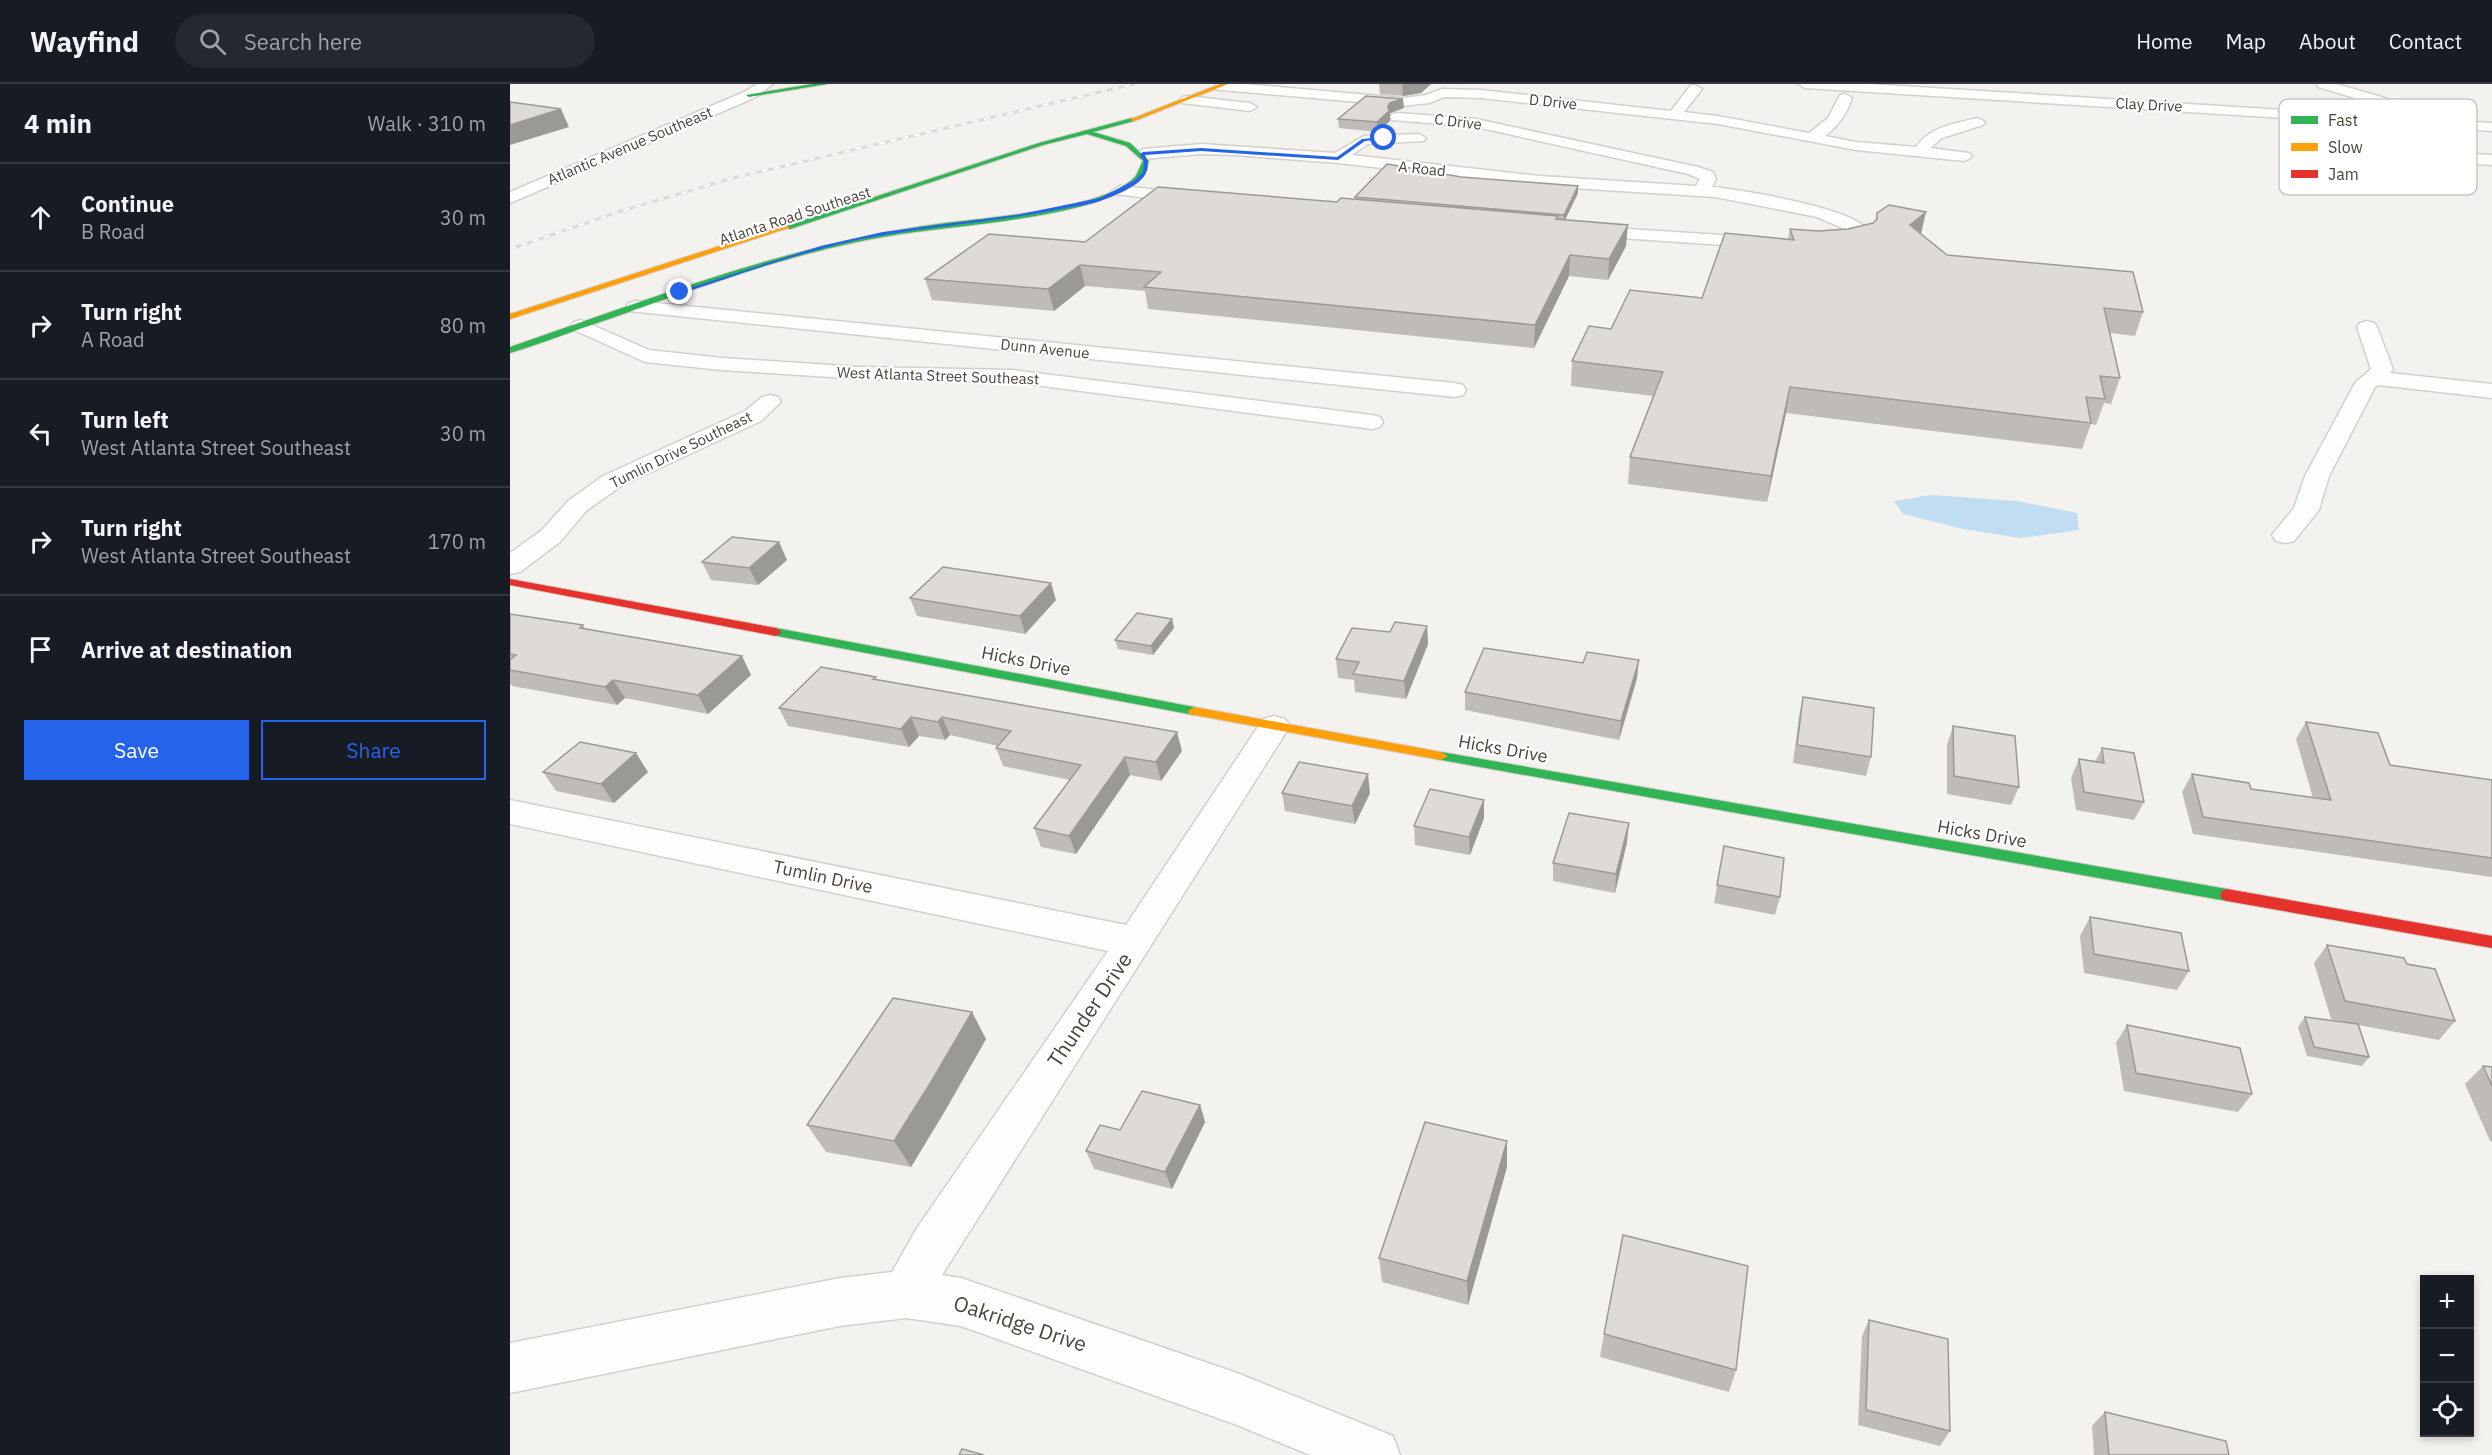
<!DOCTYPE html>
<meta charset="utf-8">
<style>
body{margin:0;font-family:"IBM Plex Sans",sans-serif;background:#242831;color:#f1f3f6}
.controls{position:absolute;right:18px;bottom:18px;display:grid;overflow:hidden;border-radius:0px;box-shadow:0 3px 9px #0003}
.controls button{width:54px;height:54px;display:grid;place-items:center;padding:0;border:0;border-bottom:2px solid #363941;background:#171b24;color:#f1f3f6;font:30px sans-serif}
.stop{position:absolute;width:18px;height:18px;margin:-14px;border:4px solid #2563eb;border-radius:50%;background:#fff}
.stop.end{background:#2563eb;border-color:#fff;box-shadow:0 2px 6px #0008}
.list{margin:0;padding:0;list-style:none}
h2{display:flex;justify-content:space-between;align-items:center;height:78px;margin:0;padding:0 24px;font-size:26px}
h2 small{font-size:20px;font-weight:400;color:#9ea1a6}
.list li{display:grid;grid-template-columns:39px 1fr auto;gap:18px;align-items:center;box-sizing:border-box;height:108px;padding:0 24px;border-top:2px solid #363941}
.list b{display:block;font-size:22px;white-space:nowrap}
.list p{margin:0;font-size:20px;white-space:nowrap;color:#9ea1a6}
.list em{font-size:20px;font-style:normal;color:#9ea1a6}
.actions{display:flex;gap:12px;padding:18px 24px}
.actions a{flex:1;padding:14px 0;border:2px solid #2563eb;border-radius:0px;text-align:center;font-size:21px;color:#2563eb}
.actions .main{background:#2563eb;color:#fff}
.icon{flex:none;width:33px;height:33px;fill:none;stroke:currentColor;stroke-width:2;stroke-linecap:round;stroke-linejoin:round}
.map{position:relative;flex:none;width:1982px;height:1371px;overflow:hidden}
header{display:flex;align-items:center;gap:36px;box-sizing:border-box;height:84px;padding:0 30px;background:#171b24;border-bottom:2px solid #363941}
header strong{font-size:28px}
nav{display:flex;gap:33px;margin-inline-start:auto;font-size:21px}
.search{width:420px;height:54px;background:#242831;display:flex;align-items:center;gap:15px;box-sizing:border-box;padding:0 21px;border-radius:33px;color:#9ea1a6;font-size:22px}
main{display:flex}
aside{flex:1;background:#171b24}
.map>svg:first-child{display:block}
.water{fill:#c0ddf1}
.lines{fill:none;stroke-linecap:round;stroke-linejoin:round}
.street-casing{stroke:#d2d0cb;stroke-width:3}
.fast-casing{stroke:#d3cfc5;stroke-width:2}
.slow-casing{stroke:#d3cfc5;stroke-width:2}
.jam-casing{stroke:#d3cfc5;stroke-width:2}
.street{fill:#fdfdfc;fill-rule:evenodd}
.fast{fill:#30b455;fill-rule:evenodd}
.slow{fill:#ff9f0a;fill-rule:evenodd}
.jam{fill:#e5322d;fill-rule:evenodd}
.rail-casing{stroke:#dbdbda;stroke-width:3}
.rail{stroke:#fff;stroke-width:2;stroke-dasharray:6;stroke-linecap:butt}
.wall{fill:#bfbcb8}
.shaded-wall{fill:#9b9996}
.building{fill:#dedbd6;stroke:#9b9996;stroke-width:1.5}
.route{fill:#2563eb}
.labels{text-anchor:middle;stroke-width:4.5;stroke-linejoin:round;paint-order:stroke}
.far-street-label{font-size:15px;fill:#4b4439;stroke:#fff}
.street-label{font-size:18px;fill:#4b4439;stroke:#fff}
.near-street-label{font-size:21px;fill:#4b4439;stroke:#fff}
.key{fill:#fff;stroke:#c9c7c4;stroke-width:1.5}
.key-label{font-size:16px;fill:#4b4439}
</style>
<header>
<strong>Wayfind</strong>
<div class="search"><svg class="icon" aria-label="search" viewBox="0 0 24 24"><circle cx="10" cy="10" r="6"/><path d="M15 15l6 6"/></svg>Search here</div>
<nav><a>Home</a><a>Map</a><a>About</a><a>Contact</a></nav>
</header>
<main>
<aside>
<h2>4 min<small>Walk · 310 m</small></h2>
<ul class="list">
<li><svg class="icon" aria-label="ahead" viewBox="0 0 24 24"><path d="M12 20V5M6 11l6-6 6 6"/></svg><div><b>Continue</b><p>B Road</p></div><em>30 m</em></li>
<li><svg class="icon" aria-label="right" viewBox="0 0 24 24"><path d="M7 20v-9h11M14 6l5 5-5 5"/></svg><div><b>Turn right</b><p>A Road</p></div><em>80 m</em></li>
<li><svg class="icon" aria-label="left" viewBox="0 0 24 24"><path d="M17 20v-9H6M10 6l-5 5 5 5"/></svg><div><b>Turn left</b><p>West Atlanta Street Southeast</p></div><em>30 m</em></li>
<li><svg class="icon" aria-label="right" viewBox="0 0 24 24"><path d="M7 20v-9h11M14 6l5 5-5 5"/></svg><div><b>Turn right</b><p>West Atlanta Street Southeast</p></div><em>170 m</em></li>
<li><svg class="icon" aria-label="arrive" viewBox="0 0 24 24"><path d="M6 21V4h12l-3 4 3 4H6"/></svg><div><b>Arrive at destination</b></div></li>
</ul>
<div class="actions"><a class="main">Save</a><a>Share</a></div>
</aside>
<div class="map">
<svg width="1982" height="1371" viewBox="0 0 1982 1371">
<rect width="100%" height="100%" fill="#f4f2ee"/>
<polygon class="water" points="1421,411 1507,417 1567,429 1569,446 1511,454 1453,445 1393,430 1384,417"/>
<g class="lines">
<defs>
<g id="street">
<polygon points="247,0 263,0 244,14 0,119 0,108 234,8"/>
<path d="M706,0H734L893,14L916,11L932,5L971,6L1161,27L1180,2L1185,1L1192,5L1174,28L1208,32L1299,49L1318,34L1330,11L1335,10L1342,14C1337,30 1328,42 1315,52L1346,58L1406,63C1419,43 1446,39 1468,34L1475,38L1473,41L1432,54L1420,64L1459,69L1462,72L1459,75L1454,77L1346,66L1208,40L971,14L934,13L919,19L893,22L711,6L706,5Z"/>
<polygon points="1288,0 1359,0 1982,39 1982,47 1822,37 1830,47 1854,65 1982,71 1982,81 1845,72 1820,53 1806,36 1295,4"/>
<polygon points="1806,0 1827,0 1902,22 1904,25 1897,29 1892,28 1808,3"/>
<polygon points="677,12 740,19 747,23 740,27 672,19 670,16 672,13"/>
<path d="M887,29L966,35L1188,83L1203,88L1206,95L1202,103C1234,106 1327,122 1351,140C1357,144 1360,148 1361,155L1358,159C1346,162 1329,168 1317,165L1314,161L1317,157L1343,151L1337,146L1307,133L1205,113L1030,102L828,79L724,71L691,70L633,75L625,70L633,65L691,60L825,69L854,52L909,50L916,54L914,57L858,60L842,71L1030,92L1186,102L1190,95L1178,90L966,43L882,36L880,33L882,30Z"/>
<polygon points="610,102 682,109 690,114 682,119 604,110 602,107"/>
<polygon points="1072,142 1257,154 1263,155 1266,159 1263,163 1257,164 1066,151 1063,147 1066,143"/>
<polygon points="126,217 945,299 953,301 956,306 953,311 945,313 119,227 116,223 119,219"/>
<polygon points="71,236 139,266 212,274 351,283 502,286 862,331 870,333 873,338 870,343 862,345 502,298 351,295 212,286 135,278 64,246 61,242 64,238"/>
<polygon points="1857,237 1864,239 1867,243 1883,285 1880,289 1982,300 1982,314 1869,301 1865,303 1819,392 1809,426 1784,457 1775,459 1766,457 1762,451 1784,424 1795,392 1845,299 1861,285 1847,243 1850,239"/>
<polygon points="260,311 268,313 271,318 251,337 111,402 76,427 50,458 10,488 0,490 0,469 32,446 58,417 93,392 235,327 252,313"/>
<polygon points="764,632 775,635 780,642 432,1191 451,1194 727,1289 883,1352 890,1371 800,1371 727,1341 451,1242 396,1234 330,1242 0,1309 0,1259 330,1194 382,1188 407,1144 598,867 0,740 0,716 616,841 753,635"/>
</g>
<g id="fast">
<polygon points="303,0 317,0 239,13 236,11"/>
<path d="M622,34L624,37L583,48L620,59L639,77C636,83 634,92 628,97C587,132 461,140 405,148C297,162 193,202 90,238C60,248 30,260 0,269V263C140,215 280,160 428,140C473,134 594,126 625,93C628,89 630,82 633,77L616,62L577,50L533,61L280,145L273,143L529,59Z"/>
<polygon points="266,544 684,623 690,627 684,631 262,551 260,548"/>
<polygon points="931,668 1717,805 1722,807 1724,811 1722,815 1717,817 926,675 924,672"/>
</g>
<g id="slow">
<polygon points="710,0 718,0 624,37 619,36"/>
<polygon points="274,141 281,143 0,235 0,230"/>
<polygon points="684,623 931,668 938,672 931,676 679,630 678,627"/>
</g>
<g id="jam">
<polygon points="0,495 266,544 272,548 266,552 0,501"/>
<polygon points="1717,805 1982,852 1982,864 1717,817 1712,815 1710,811 1712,807"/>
</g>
</defs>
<use href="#street" class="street-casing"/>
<use href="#fast" class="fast-casing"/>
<use href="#slow" class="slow-casing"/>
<use href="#jam" class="jam-casing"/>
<use href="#street" class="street"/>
<use href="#fast" class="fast"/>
<use href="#slow" class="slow"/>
<use href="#jam" class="jam"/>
<defs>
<polyline id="rail" points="0,165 111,127 223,94 624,0"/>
</defs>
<use href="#rail" class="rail-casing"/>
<use href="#rail" class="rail"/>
</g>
<g class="wall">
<polygon points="869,0 921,0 911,9 893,12 870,10"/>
<polygon points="894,24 880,29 880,37 867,48 829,44 828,35"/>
<polygon points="951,93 1068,102 1068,109 1055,136 1116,162 1098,196 1059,192 1024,264 638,225 635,207 575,202 544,227 422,216 415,195 575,158 845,115 845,113"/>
<polygon points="1367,129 1411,150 1437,171 1633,228 1625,252 1600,249 1610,294 1601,320 1594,319 1586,341 1581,340 1572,365 1276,329 1257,418 1118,400 1120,373 1143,312 1061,302 1062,277 1101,245 1192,214 1278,155 1280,145 1308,147 1338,145 1363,139 1365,137"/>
<polygon points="277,476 248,501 201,496 192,478"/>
<polygon points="400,514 546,516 515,550 407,532"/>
<polygon points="0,530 73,541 75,545 241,591 198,630 115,614 107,621 2,602 0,600"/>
<polygon points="662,535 664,544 643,571 608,565 605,556"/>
<polygon points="917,542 918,560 896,615 845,608 844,596 828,594 826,575 880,548"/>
<polygon points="1127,594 1109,656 955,626 955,608"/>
<polygon points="367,596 672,667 651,697 620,691 566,770 531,763 524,744 560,696 493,682 486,664 488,662 440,651 435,656 409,652 399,663 278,642 269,624"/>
<polygon points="1293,613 1361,673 1356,692 1283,679 1289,632"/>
<polygon points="1796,638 1880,681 1982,696 1982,793 1683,750 1672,708 1682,690 1741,705 1803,714 1786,655"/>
<polygon points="1443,642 1509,703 1501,721 1437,710 1437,661"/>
<polygon points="1592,664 1634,718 1624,736 1566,726 1561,694 1569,675 1585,678"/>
<polygon points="33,688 138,688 104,719 46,707"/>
<polygon points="772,709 860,709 845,740 775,727"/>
<polygon points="974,716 974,734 960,771 905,761 904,742"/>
<polygon points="1117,758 1105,809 1043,797 1043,779"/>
<polygon points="1214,762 1270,813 1265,831 1204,819"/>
<polygon points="1580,833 1679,887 1667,906 1574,889 1570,852"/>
<polygon points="1817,861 1897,880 1945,937 1929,956 1848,941 1859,973 1852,982 1797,972 1788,943 1795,933 1836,938 1821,935 1804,879"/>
<polygon points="1617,941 1742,1010 1728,1028 1614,1007 1606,959"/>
<polygon points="476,955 436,1025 401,1083 316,1068 297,1041"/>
<polygon points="1973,982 1982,983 1982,1058 1980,1057 1955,1000"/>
<polygon points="690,1021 695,1038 662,1105 584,1085 576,1067 610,1046"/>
<polygon points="997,1083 958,1221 872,1198 869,1174"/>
<polygon points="1359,1236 1440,1347 1430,1362 1348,1341 1352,1252"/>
<polygon points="1094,1250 1226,1286 1219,1308 1090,1273"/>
<polygon points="1595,1328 1719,1371 1584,1371 1582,1342"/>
</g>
<g class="shaded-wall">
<polygon points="892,0 921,0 911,9 893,12"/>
<polygon points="893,15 894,24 880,29 880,37 867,48 867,38 880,19"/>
<polygon points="51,25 59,43 0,61 0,41"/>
<polygon points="1068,102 1068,109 1054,138 1054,131"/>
<polygon points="1416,128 1411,150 1400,141"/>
<polygon points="1118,141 1116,162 1098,196 1099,175"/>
<polygon points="1060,171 1059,192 1024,264 1025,241"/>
<polygon points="570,181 575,202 544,227 538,205"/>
<polygon points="1280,303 1276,329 1257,418 1261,392"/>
<polygon points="269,458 277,476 248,501 239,484"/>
<polygon points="541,499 546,516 515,550 510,532"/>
<polygon points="662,535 664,544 643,571 641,562"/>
<polygon points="917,542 918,560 896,615 894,597"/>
<polygon points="232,572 241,591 198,630 188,611"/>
<polygon points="1129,576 1127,594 1109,656 1111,637"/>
<polygon points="103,596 115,614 107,621 95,603"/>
<polygon points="401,633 409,652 399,663 391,645"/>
<polygon points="432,633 440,651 435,656 428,638"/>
<polygon points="667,648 672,667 651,697 646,678"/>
<polygon points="126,669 138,688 104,719 91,700"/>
<polygon points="615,673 620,691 566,770 559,752"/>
<polygon points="858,690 860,709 845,740 842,722"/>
<polygon points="974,716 974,734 960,771 959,753"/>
<polygon points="1119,739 1117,758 1105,809 1106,790"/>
<polygon points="462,928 476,955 436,1025 401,1083 384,1057"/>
<polygon points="690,1021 695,1038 662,1105 655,1088"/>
<polygon points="997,1057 997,1083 958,1221 957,1197"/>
</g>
<g class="building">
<polygon points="856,12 893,15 880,19 878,22 879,27 867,38 828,35"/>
<polygon points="0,18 51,25 0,41"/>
<polygon points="877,80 951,93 1068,102 1054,131 845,113"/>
<polygon points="648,103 827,118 831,114 1048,132 1046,135 1118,141 1099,175 1060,171 1025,241 634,203 651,188 570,181 538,205 415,195 479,150 575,158"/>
<polygon points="1379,121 1416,128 1400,141 1437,171 1623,188 1633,228 1594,224 1610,294 1590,292 1595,315 1576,313 1581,339 1280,303 1261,392 1120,373 1153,288 1062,277 1079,242 1101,245 1120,206 1192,214 1215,149 1284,156 1280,145 1308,147 1338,145 1363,139 1367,135 1367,129"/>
<polygon points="222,453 269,458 239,484 192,478"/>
<polygon points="433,483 541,499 510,532 400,514"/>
<polygon points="627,529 662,535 641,562 605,556"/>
<polygon points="0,530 73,541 70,544 232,572 188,611 103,596 95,603 0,586 0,576 6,571 0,570"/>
<polygon points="885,538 917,542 894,597 843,590 849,578 826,575 842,544 880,548"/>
<polygon points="974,564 1073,579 1077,568 1129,576 1111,637 955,608"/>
<polygon points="311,583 366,593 363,595 667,648 646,678 615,673 559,752 524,744 571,681 486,664 501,647 432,633 428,638 401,633 391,645 269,624"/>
<polygon points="1293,613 1364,624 1361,673 1287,661"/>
<polygon points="1796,638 1868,649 1880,681 1982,696 1982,774 1693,733 1682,690 1739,699 1741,705 1821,716"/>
<polygon points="1443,642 1505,652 1509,703 1444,692"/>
<polygon points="70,658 126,669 91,700 33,688"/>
<polygon points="1592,664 1624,669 1634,718 1574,708 1569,675 1594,679"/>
<polygon points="789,678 858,690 842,722 772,709"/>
<polygon points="920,705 974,716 959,753 904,742"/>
<polygon points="1059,729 1119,739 1106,790 1043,779"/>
<polygon points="1214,762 1274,774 1270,813 1207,801"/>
<polygon points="1580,833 1671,849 1679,887 1584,870"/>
<polygon points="1817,861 1894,874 1897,880 1925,885 1945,937 1835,917"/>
<polygon points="383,914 462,928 421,998 384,1057 297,1041"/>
<polygon points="1795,933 1848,940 1859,973 1804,963"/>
<polygon points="1617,941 1730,964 1742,1010 1626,989"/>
<polygon points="1973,982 1982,983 1982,1002"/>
<polygon points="632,1007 690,1021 655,1088 576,1067 590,1041 610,1046"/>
<polygon points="915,1038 997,1057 957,1197 869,1174"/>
<polygon points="1113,1151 1238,1182 1226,1286 1094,1250"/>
<polygon points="1359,1236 1438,1255 1440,1347 1356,1326"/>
<polygon points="1595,1328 1716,1357 1719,1371 1599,1371"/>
<polygon points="452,1365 474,1371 449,1371"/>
</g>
<path class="route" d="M874,53L876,55L855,57L828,76L691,67L635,71C648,95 613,108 595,115C582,121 565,122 551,125C492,137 433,141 374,151C305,162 238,188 172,209L167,208L311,162L373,148L506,131L590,114L625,96L633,88L634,77L630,70L633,68L691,64L827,73L852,55Z"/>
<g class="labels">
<g class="far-street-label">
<text transform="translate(1043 18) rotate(6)" y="5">D Drive</text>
<text transform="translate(1639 21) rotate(3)" y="5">Clay Drive</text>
<text transform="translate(948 38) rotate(7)" y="5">C Drive</text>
<text transform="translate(120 62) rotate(-23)" y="5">Atlantic Avenue Southeast</text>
<text transform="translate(912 85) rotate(6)" y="5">A Road</text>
<text transform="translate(285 132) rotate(-18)" y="5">Atlanta Road Southeast</text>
<text transform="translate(535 265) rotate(6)" y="5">Dunn Avenue</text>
<text transform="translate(428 292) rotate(2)" y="5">West Atlanta Street Southeast</text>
<text transform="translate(171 366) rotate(-26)" y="5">Tumlin Drive Southeast</text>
</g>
<g class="street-label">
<text transform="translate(516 577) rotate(11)" y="6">Hicks Drive</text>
<text transform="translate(993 665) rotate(10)" y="6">Hicks Drive</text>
<text transform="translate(1472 750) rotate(10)" y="6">Hicks Drive</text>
<text transform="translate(313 793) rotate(12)" y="6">Tumlin Drive</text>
</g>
<g class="near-street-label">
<text transform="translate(580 926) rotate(-56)" y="7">Thunder Drive</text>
<text transform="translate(510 1240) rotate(18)" y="7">Oakridge Drive</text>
</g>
</g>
<rect x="1769" y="15" width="198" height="96" rx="9" class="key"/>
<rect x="1781" y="32" width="27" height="8" fill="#30b455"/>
<rect x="1781" y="59" width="27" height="8" fill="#ff9f0a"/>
<rect x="1781" y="86" width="27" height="8" fill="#e5322d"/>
<g class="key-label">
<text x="1818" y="42">Fast</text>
<text x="1818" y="69">Slow</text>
<text x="1818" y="96">Jam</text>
</g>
</svg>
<div class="controls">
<button>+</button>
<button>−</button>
<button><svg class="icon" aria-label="locate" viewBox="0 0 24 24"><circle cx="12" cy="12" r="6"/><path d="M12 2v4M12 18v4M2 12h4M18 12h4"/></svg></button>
</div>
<div class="stop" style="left:874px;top:54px"></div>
<div class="stop end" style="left:170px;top:208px"></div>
</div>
</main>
